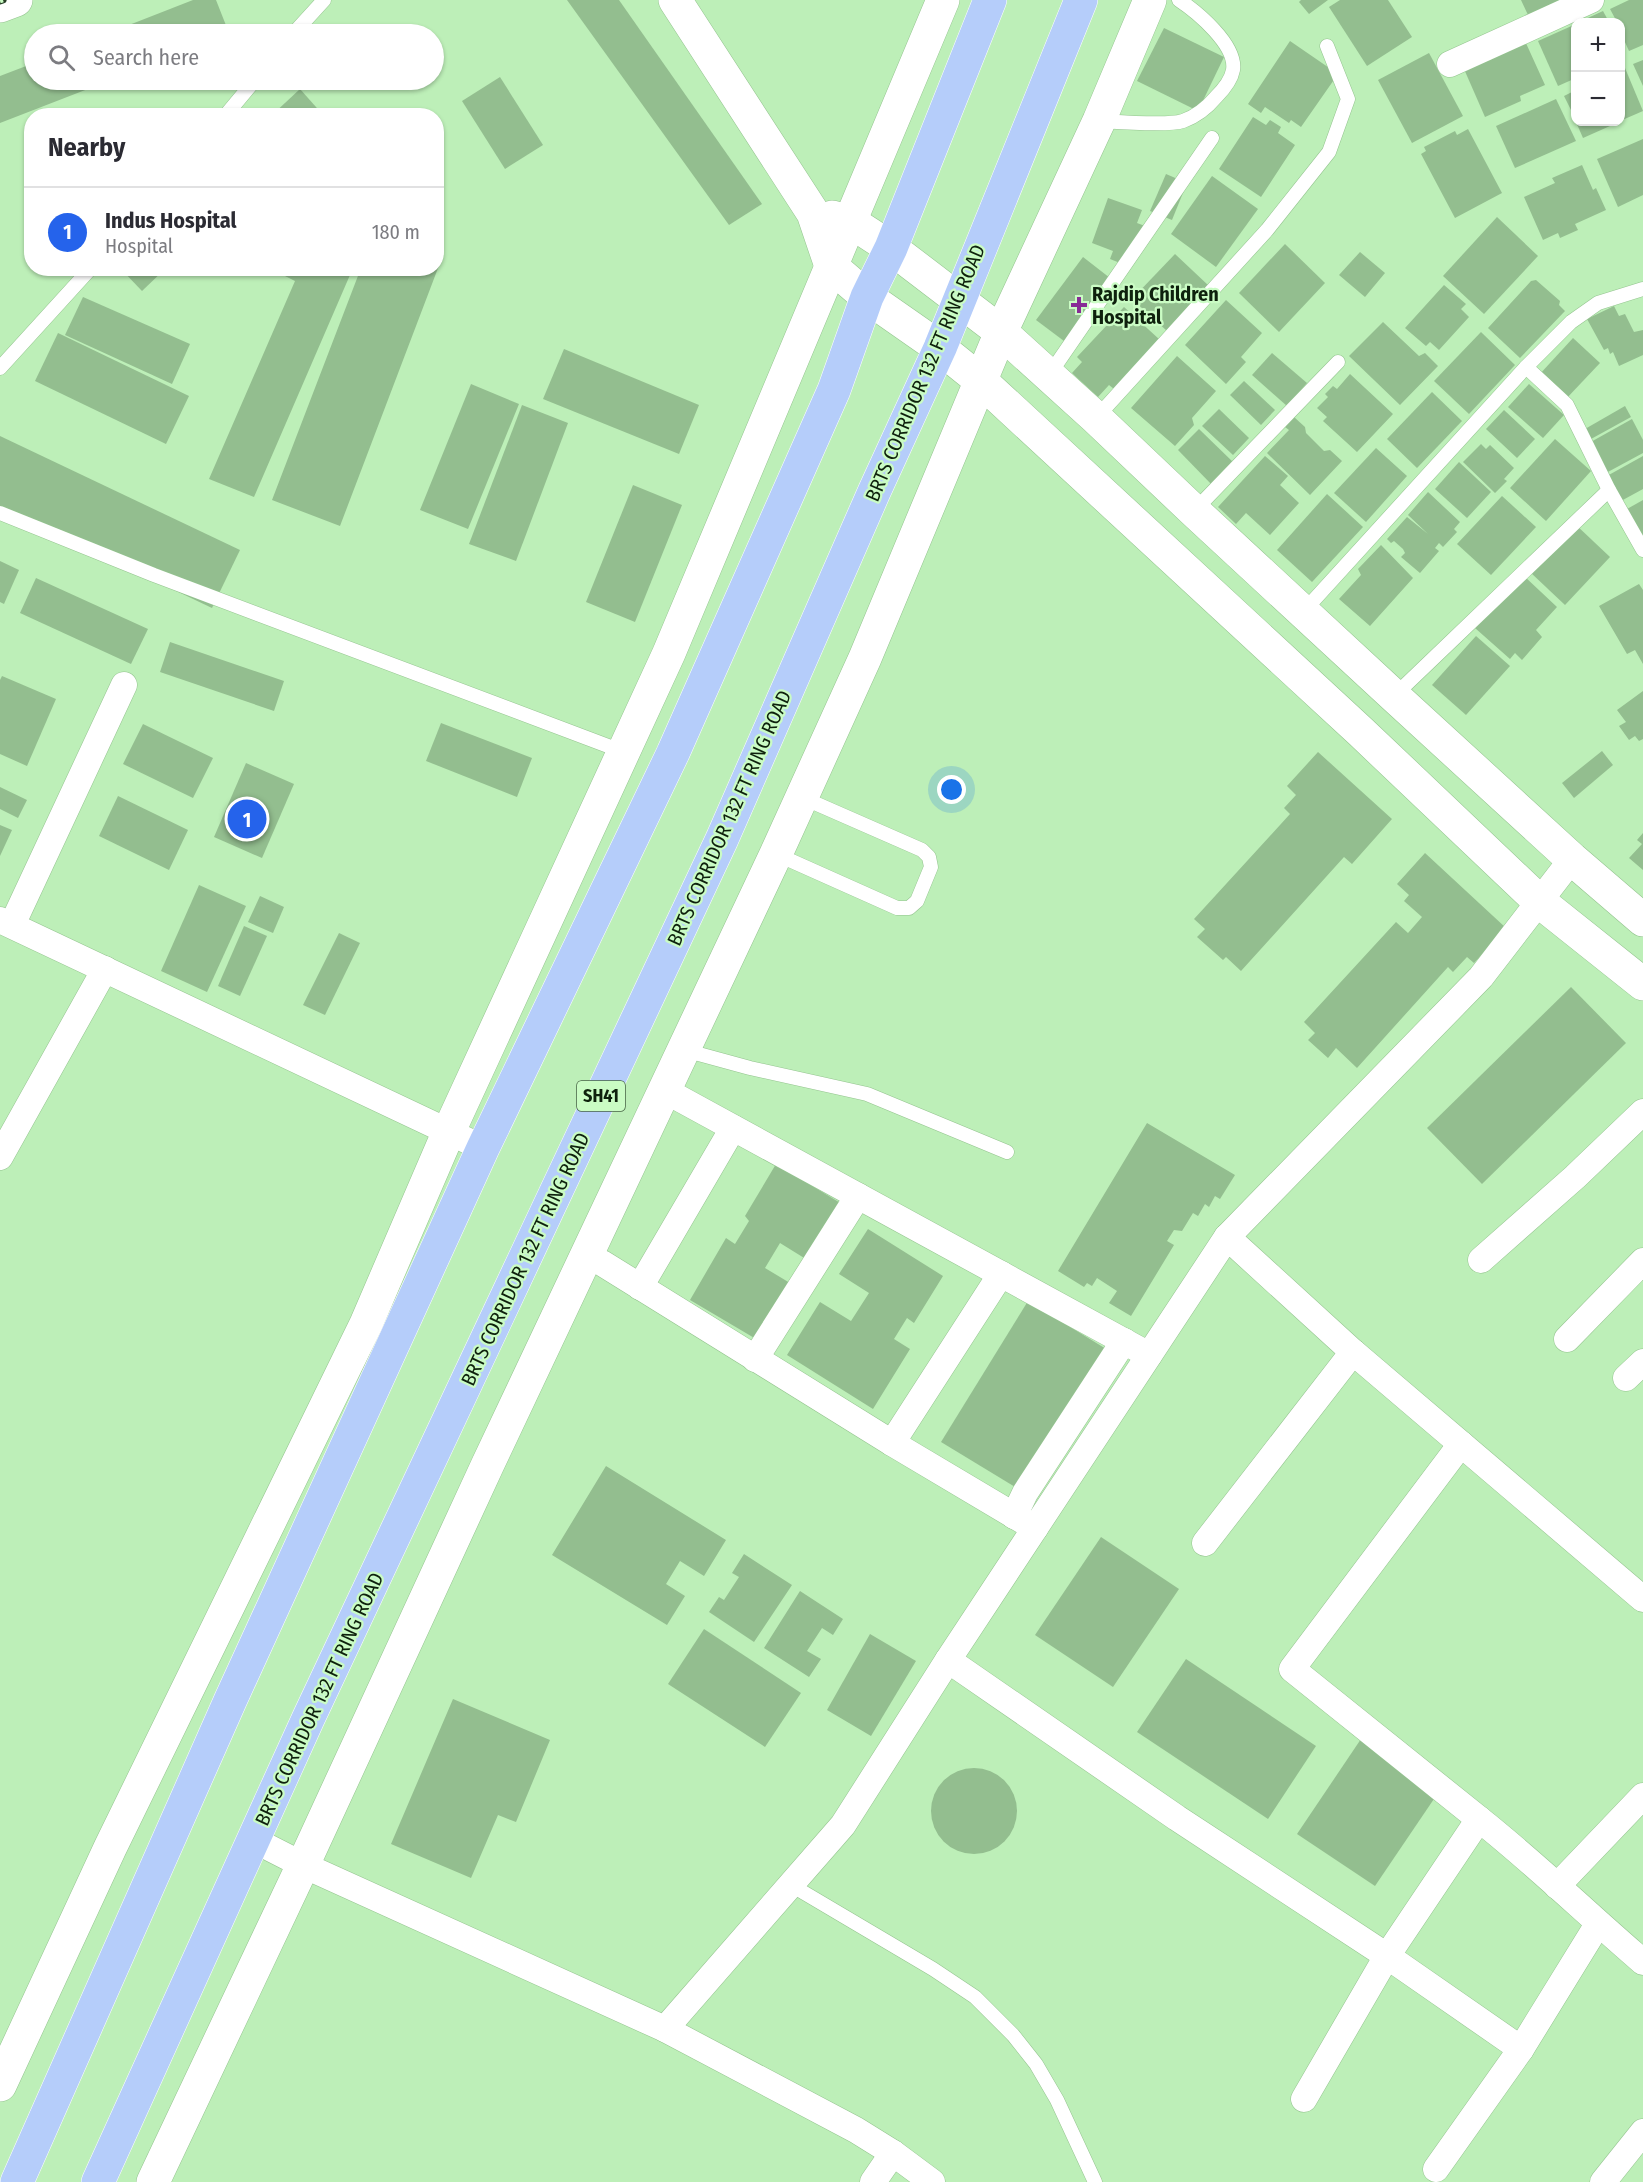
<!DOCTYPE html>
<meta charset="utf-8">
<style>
body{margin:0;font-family:"Fira Sans Condensed",sans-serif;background:#f2f2f3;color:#2b2b33}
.controls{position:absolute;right:18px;top:18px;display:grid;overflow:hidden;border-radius:12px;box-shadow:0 2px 4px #0004}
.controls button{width:54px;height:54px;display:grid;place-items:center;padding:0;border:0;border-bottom:2px solid #e1e1e2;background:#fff;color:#2b2b33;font:30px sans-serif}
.you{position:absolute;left:952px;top:790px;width:21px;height:21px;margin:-15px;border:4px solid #fff;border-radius:50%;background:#1a73e8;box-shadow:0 0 0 9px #1a73e833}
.badge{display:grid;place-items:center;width:39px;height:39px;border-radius:50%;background:#2563eb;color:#fff;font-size:20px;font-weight:700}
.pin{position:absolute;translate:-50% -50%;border:3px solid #fff;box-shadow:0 2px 6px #0006}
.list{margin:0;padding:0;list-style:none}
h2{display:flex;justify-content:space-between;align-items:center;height:78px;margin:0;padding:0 24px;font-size:26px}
h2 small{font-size:20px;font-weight:400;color:#7c7c81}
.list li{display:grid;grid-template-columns:39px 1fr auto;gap:18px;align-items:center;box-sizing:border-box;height:90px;padding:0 24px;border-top:2px solid #e1e1e2}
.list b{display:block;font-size:22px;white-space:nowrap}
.list p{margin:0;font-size:20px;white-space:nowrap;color:#7c7c81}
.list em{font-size:20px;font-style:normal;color:#7c7c81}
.icon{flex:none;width:33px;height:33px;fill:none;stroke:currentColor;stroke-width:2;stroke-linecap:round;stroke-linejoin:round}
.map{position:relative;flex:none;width:1643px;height:2182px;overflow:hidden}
.search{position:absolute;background:#fff;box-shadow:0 2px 4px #0004;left:24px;top:24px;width:420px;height:66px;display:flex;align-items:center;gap:15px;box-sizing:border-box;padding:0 21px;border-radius:33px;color:#7c7c81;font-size:22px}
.panel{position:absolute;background:#fff;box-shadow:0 2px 4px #0004;left:24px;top:108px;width:420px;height:168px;border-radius:24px}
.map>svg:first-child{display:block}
.building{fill:#93be8f}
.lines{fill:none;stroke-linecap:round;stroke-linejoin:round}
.service-casing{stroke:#94c48f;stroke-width:15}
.minor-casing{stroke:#94c48f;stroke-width:27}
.tertiary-casing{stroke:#94c48f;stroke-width:34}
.primary-casing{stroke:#fff;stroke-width:34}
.service{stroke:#fff;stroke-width:14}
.minor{stroke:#fff;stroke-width:26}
.tertiary{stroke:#fff;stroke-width:33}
.primary{stroke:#b5cdfa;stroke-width:33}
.rail-casing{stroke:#263e25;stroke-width:7}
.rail{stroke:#cafcc4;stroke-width:4.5;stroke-dasharray:14;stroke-linecap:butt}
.poi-dot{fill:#882b96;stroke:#cafcc4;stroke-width:2}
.labels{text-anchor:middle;stroke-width:4.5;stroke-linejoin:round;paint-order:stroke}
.shield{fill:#cafcc4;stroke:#466344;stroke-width:1.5}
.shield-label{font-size:18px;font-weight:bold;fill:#0e210d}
.poi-label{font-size:20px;font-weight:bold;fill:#0e210d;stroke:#cafcc4;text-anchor:start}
.street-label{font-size:20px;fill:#0e210d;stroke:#cafcc4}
</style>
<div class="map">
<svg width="1643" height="2182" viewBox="0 0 1643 2182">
<rect width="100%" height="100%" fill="#bdefb8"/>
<g class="building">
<polygon points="193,0 216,0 229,33 225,34 106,34"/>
<polygon points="567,0 619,0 762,204 729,225"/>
<polygon points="1301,0 1328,0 1309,14 1299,2"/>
<polygon points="1340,0 1388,0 1412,37 1367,66 1329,7"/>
<polygon points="1521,0 1567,0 1529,17"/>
<polygon points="1629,0 1643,0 1643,45 1629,51 1620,31 1620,22 1617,22 1610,9"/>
<polygon points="1603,11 1609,22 1579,22"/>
<polygon points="1576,24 1576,78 1558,86 1538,41"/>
<polygon points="1164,28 1224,57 1198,111 1137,81"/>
<polygon points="1290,41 1338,74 1301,127 1291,120 1289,123 1265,107 1261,113 1248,104"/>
<polygon points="1525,41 1545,85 1520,96 1521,101 1485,117 1464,69"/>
<polygon points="1429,53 1463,116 1412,143 1378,80"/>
<polygon points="1643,60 1643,86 1633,64"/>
<polygon points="34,63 34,80 111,80 0,123 0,76"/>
<polygon points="1625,68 1643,111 1620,121 1620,70"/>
<polygon points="500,77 543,145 505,169 462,101"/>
<polygon points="300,89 324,116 271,116"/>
<polygon points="1576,90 1576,120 1564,96"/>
<polygon points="1556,99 1576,141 1515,168 1496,126"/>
<polygon points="1253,117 1266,125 1270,120 1281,127 1278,133 1295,145 1261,197 1219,169"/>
<polygon points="1576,122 1619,122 1583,138"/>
<polygon points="1468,129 1502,193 1455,218 1421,154 1426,151 1424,147 1455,131 1457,135"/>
<polygon points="1643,139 1643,195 1618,207 1597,159"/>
<polygon points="1582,165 1593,190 1596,188 1606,210 1575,224 1578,230 1560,238 1558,233 1543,240 1524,197 1555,183 1552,178"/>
<polygon points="1166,174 1187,183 1172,220 1150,211"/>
<polygon points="1212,176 1258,209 1216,267 1171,234"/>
<polygon points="1108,198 1142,210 1137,223 1153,229 1130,267 1110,259 1113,251 1092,243"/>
<polygon points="1497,217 1538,256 1484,314 1443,276"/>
<polygon points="1285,244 1325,283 1279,332 1239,293"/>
<polygon points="1360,252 1385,273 1365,297 1339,275"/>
<polygon points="436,253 443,255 340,526 272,500 361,268 436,268"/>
<polygon points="1175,254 1209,286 1167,331 1132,299"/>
<polygon points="1083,257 1119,285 1072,347 1036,320"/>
<polygon points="120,268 166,268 142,291"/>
<polygon points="288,268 353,268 254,497 209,479 295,281 285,276"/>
<polygon points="1536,280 1560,301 1559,305 1565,311 1520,358 1488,328 1531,281"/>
<polygon points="1444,285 1466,304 1461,309 1469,317 1439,350 1430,342 1426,346 1405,328"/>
<polygon points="83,297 190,344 172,384 65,335"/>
<polygon points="1226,300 1262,333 1241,357 1246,362 1226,384 1185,345"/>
<polygon points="1614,306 1619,316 1625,314 1634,332 1643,330 1643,355 1619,366 1613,352 1610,354 1608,348 1604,350 1587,319"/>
<polygon points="1124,307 1160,340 1114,389 1109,385 1098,397 1072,373 1082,362 1077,357"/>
<polygon points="1383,322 1419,356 1425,353 1438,366 1400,405 1349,356"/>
<polygon points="1481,332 1515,365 1469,414 1434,381"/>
<polygon points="58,333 189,396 166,444 35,381"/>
<polygon points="1573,338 1600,363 1565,400 1539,375"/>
<polygon points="564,349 699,405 679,454 543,399"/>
<polygon points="1272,353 1307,383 1287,406 1252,375"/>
<polygon points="1177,356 1216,391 1192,418 1194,425 1175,446 1131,408"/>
<polygon points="1350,374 1393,414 1357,452 1323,421 1327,417 1317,408 1328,397 1325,394 1333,386 1337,389"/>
<polygon points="1244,381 1275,410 1261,425 1230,395"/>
<polygon points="471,384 519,404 468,529 420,510"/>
<polygon points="1529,384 1564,415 1543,438 1508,407"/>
<polygon points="1432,392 1462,421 1417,468 1387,439"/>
<polygon points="522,405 568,423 516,561 469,544"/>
<polygon points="1625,406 1631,417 1591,439 1585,429"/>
<polygon points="1219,409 1249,438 1233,455 1202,426"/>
<polygon points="1504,410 1535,439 1517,458 1486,429"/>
<polygon points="1294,417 1305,427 1306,433 1324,451 1330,450 1342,461 1310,495 1267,453 1289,430 1285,427"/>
<polygon points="1632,419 1643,440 1643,453 1606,473 1589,443"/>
<polygon points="1199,429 1235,464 1213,486 1178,450"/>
<polygon points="0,436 240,550 212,608 0,507"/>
<polygon points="1555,439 1591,471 1546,521 1510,488"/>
<polygon points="1481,444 1486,449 1490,445 1514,468 1504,479 1507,481 1495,493 1463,462"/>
<polygon points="1376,448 1407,476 1366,522 1334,493"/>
<polygon points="1265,456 1288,476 1280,485 1299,503 1270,535 1246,513 1236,524 1218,507"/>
<polygon points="1643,456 1643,489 1621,501 1607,476"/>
<polygon points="1459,462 1491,492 1467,518 1435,489"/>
<polygon points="633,485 682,505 635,622 586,602"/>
<polygon points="1428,492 1460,522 1454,529 1457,532 1443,547 1439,543 1435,548 1439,551 1420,573 1401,557 1405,553 1403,549 1394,541 1391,543 1387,539 1407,517 1428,534 1408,515"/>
<polygon points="1327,494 1363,527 1312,582 1277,550"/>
<polygon points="1502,496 1536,527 1491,575 1457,544"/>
<polygon points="1643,500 1643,537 1627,509"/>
<polygon points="1575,524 1610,557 1565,605 1530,572"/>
<polygon points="1381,545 1413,578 1370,626 1339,599 1361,575 1358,569"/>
<polygon points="0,561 19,570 4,604 0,602"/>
<polygon points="1523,575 1557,607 1536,630 1542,637 1522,660 1515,653 1510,659 1475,628"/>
<polygon points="36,578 148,629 131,664 20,613"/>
<polygon points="1639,584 1643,590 1643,664 1635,650 1627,654 1599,606"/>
<polygon points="1476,636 1510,666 1466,715 1432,685"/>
<polygon points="170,642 284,681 274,711 160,672"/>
<polygon points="2,676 56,699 27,766 0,754 0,680"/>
<polygon points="1643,691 1643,739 1639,741 1635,736 1629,740 1619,726 1626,722 1617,710"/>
<polygon points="441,723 532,758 517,797 426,761"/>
<polygon points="143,724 213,758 193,798 123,764"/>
<polygon points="1602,751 1613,765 1574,798 1562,783"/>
<polygon points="1318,752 1392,819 1352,864 1344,857 1241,971 1226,957 1223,960 1197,937 1205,929 1194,919 1290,814 1284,808 1296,795 1287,786"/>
<polygon points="246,763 294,784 262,858 214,837"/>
<polygon points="0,787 27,800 18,818 0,809"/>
<polygon points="118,796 188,830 169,870 99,836"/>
<polygon points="0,825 12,830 0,856"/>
<polygon points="1643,833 1643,870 1629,858 1642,844 1637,840"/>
<polygon points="1425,853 1506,928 1474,963 1467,957 1453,972 1448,967 1357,1068 1336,1048 1328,1058 1308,1040 1315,1033 1304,1022 1396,922 1408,933 1422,917 1404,901 1409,895 1397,884"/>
<polygon points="199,885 246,906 207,992 161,971"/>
<polygon points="260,896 284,907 273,933 248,922"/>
<polygon points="244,926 267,936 240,996 218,986"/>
<polygon points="339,933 360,943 325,1015 303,1005"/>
<polygon points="1571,987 1626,1043 1482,1184 1427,1128"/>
<polygon points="1147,1123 1235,1175 1220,1199 1215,1196 1209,1207 1205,1204 1198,1216 1193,1213 1182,1231 1174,1230 1167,1241 1174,1245 1131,1316 1109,1303 1117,1291 1097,1278 1092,1286 1087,1283 1084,1287 1058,1271"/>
<polygon points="776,1164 842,1204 809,1261 780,1243 765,1268 790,1283 756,1339 690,1300 726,1238 735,1244 749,1221 745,1216"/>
<polygon points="868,1229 943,1276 914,1323 907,1318 894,1339 910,1349 873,1409 787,1355 820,1302 851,1321 869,1293 839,1274"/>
<polygon points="1028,1301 1111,1352 1025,1493 941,1442"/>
<polygon points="606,1466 726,1540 704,1576 680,1561 666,1584 685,1596 667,1625 552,1555"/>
<polygon points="1101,1537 1179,1589 1113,1687 1035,1635"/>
<polygon points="744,1554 792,1585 754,1642 709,1612 719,1597 724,1600 739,1577 732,1573"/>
<polygon points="800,1591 843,1619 833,1635 822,1628 807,1651 821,1659 809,1677 764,1648"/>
<polygon points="704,1629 801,1693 765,1747 668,1684"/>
<polygon points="870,1634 916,1661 871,1736 827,1710"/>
<polygon points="1186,1659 1316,1746 1268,1819 1137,1732"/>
<polygon points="453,1699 550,1740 516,1822 498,1815 471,1878 391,1844"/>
<polygon points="1363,1736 1440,1790 1375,1886 1297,1834"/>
<circle cx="974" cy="1811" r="43"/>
</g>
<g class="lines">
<defs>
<g id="service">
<polyline points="293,34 324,0"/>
<polyline points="225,116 255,80"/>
<path d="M1100,121C1118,122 1168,126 1183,121C1197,116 1206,109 1216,97C1223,90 1231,81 1233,70C1237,45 1197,12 1179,0"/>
<polyline points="1526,367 1567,405 1609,490 1643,550"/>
<polyline points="0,368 91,268"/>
<polyline points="1049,375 1212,138"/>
<polyline points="1096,418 1267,230 1329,152 1348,99 1327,46"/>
<polyline points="1194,511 1338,362"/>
<polyline points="0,513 154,575 624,752"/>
<polyline points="1303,612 1526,367 1571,322 1598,303 1643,289"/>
<polyline points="1394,696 1609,490"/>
<polyline points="776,854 897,908 909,908 917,901 931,867 929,857 922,850 801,797"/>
<polyline points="684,1050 750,1068 867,1094 1007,1152"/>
<polyline points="791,1885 933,1969 975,1997 1013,2035 1036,2064 1057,2100 1095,2182"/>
</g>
<g id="minor">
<polyline points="1450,64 1591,0"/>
<polyline points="0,920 483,1148"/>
<polyline points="12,925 124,685"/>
<polyline points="664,1090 1149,1355"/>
<polyline points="0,1157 105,969"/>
<polyline points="1227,1237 1481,977 1572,859"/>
<polyline points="1481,1260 1575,1177 1643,1112"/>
<polyline points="602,1263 892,1443"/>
<polyline points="1001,1274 892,1443 1035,1528"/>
<polyline points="640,1287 733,1128"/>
<polyline points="1567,1339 1643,1261"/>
<polyline points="755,1359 858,1196"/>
<polyline points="1626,1378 1643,1362"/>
<polyline points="1461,1444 1292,1669 1479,1819"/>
<polyline points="1014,1516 1025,1493 1124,1341"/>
<polyline points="1205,1543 1353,1352"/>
<polyline points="948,1660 1177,1818 1387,1956 1521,2049"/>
<polyline points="254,1840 303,1865 665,2029 843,1825 948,1660 1227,1237 1353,1352 1643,1599"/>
<polyline points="1557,1886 1643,1796"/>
<polyline points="665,2029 856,2130 893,2153 932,2182"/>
<path d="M1304,2099L1387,1956L1479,1819C1536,1864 1588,1915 1643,1962"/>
<polyline points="1436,2169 1521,2049 1598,1924"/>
<polyline points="873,2182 893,2153"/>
<polyline points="1603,2182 1643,2132"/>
</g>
<g id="tertiary">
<polyline points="675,0 813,213 831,266 867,297 940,348 981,381 1361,732 1540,902 1643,984"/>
<polyline points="0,6 16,0"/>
<polyline points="832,217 851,222 891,248 1001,332 1096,418 1194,511 1394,696 1572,859 1643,920"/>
<polyline points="0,2085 110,1848 366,1324 449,1131 669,653 943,0"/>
<polyline points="153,2182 303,1865 487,1466 776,854 865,658 1001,332 1099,121 1150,0"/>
</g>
<g id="primary">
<polyline points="17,2182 230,1701 483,1148 673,753 834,390 867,297 891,248 990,0"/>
<polyline points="98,2182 308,1719 722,839 874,492 940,348 1081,0"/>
</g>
</defs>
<use href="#service" class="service-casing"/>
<use href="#minor" class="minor-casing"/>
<use href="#tertiary" class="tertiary-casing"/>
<use href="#primary" class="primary-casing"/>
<use href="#service" class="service"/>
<use href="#minor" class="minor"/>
<use href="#tertiary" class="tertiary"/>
<use href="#primary" class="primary"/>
<defs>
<polyline id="rail" points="0,1 3,0"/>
</defs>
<use href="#rail" class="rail-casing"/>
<use href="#rail" class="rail"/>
</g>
<path class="poi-dot" d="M1076 296h6v6h6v6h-6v6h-6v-6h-6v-6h6z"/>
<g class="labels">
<rect class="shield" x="577" y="1081" width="48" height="30" rx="4.5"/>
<g class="shield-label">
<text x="601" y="1102">SH41</text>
</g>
<g class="poi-label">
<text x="1092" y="301">Rajdip Children<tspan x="1092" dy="23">Hospital</tspan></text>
</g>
<g class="street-label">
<text transform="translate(925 373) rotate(-67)" y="7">BRTS CORRIDOR 132 FT RING ROAD</text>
<text transform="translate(729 818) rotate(-66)" y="7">BRTS CORRIDOR 132 FT RING ROAD</text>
<text transform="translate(525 1259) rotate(-65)" y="7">BRTS CORRIDOR 132 FT RING ROAD</text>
<text transform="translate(319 1699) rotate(-65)" y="7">BRTS CORRIDOR 132 FT RING ROAD</text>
</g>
</g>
</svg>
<div class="controls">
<button>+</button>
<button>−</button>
</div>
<div class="you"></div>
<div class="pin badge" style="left:247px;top:819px">1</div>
<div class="search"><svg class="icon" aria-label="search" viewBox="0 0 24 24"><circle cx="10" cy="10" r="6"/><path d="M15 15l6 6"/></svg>Search here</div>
<section class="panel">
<h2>Nearby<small></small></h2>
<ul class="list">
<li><span class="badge">1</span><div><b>Indus Hospital</b><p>Hospital</p></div><em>180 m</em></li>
</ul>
</section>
</div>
